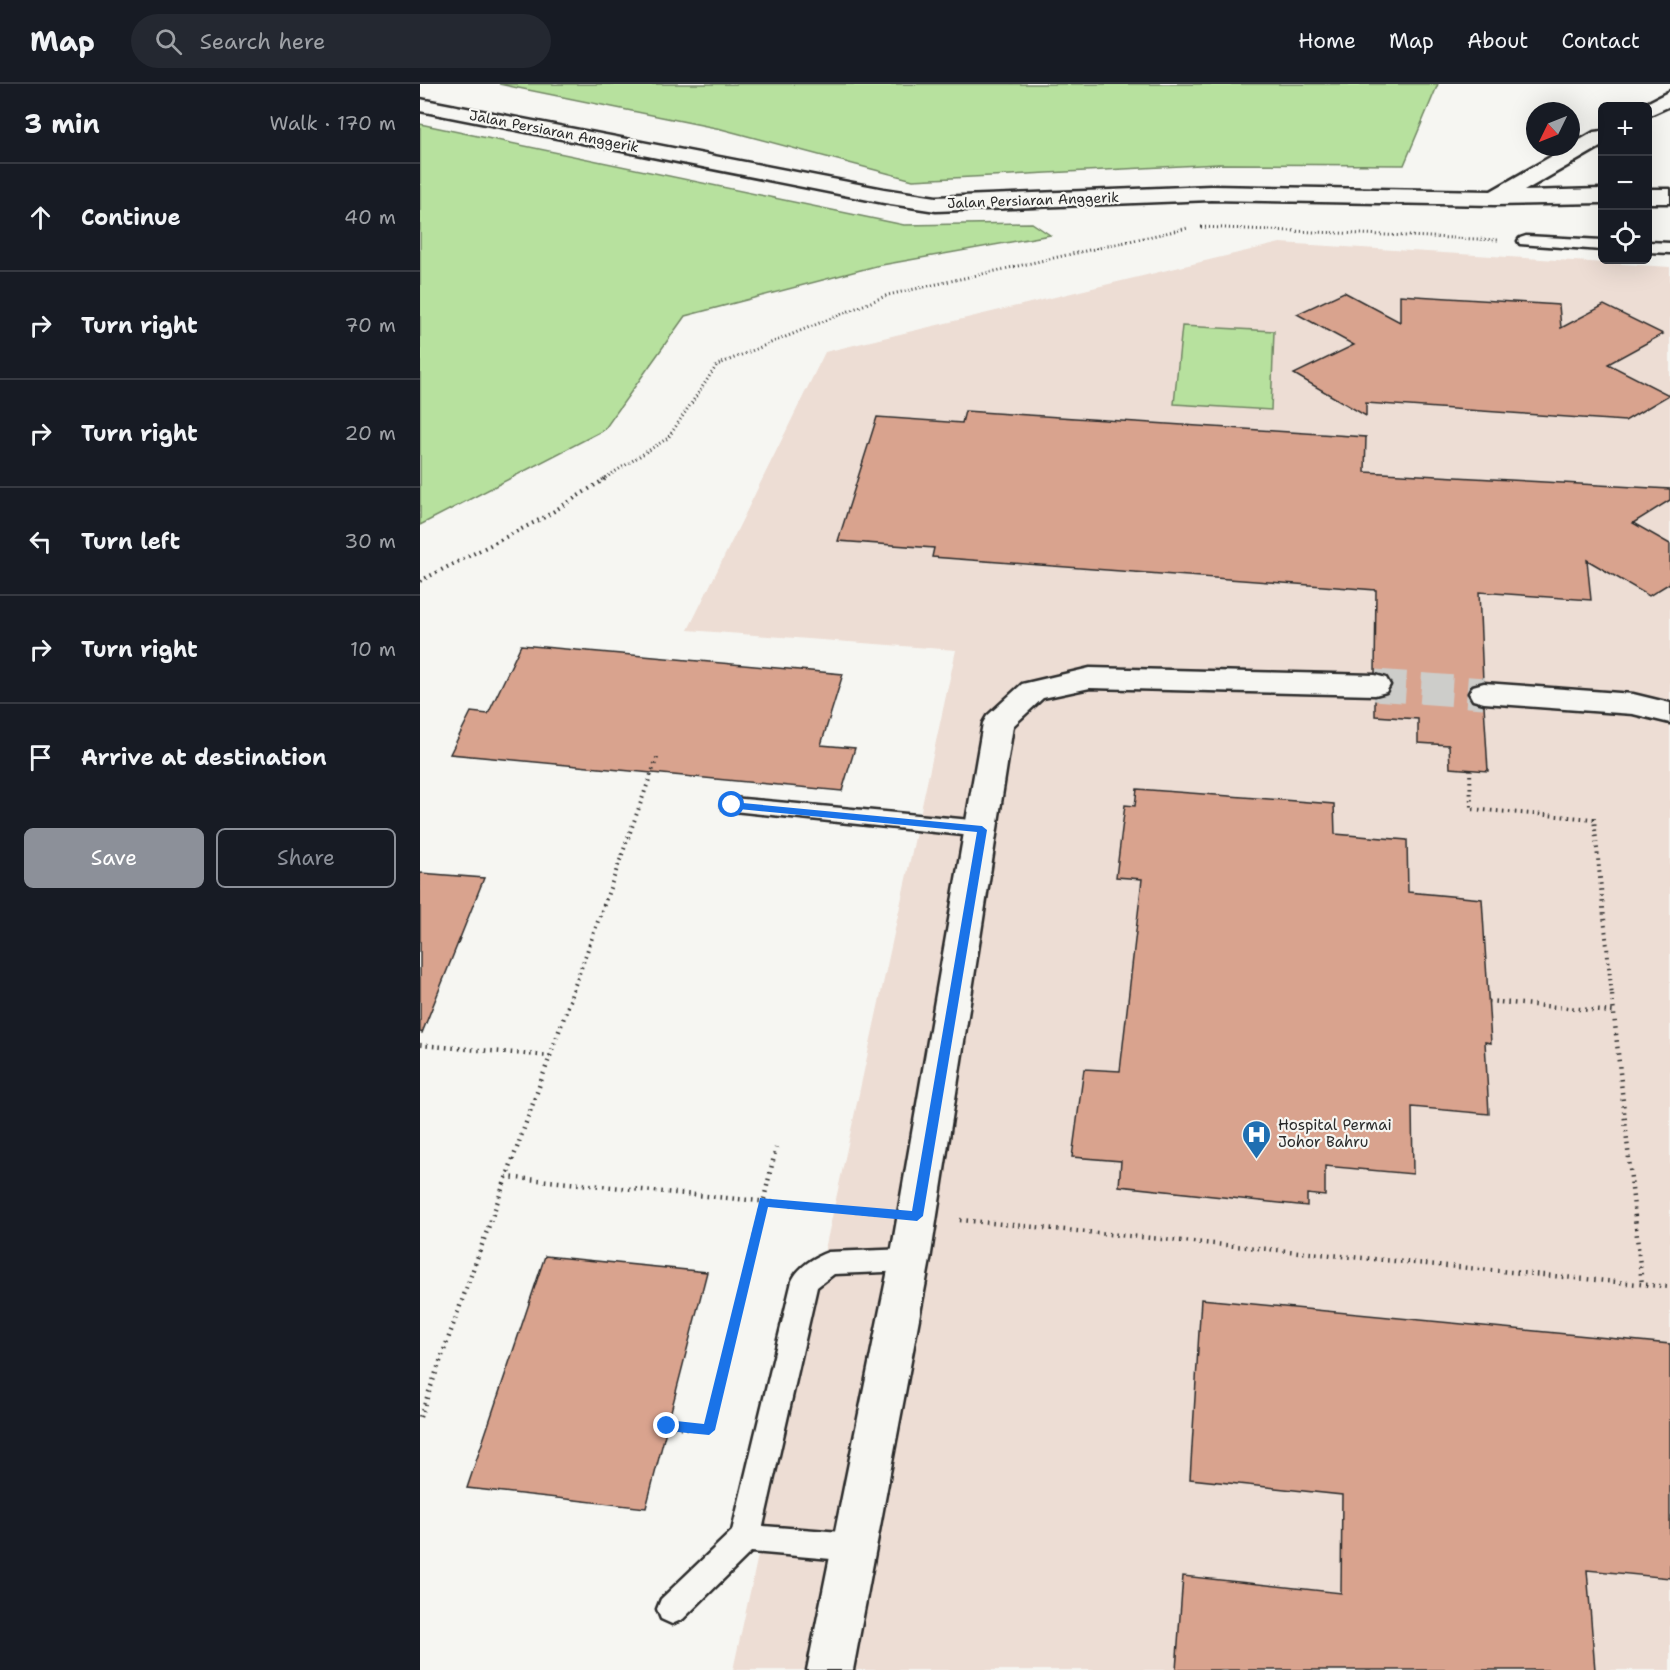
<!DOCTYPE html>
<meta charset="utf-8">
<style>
body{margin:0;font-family:"Shantell Sans",sans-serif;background:#242831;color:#f1f3f6}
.controls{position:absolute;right:18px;top:18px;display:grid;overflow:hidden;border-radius:9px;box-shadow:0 6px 24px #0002}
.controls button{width:54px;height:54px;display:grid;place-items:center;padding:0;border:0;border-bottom:2px solid #363941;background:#171b24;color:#f1f3f6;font:30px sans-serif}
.compass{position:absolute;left:1106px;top:18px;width:54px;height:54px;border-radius:50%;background:#171b24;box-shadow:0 6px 24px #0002;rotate:227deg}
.stop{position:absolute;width:18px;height:18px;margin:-14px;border:4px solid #1a73e8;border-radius:50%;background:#fff}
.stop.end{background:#1a73e8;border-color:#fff;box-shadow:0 2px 6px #0008}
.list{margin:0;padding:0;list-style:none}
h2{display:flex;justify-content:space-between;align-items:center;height:78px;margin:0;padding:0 24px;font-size:26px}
h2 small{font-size:20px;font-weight:400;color:#9ea1a6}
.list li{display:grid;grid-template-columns:39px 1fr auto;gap:18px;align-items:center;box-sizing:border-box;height:108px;padding:0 24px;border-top:2px solid #363941}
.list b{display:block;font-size:22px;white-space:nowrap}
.list em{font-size:20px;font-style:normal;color:#9ea1a6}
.actions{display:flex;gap:12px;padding:18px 24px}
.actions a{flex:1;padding:14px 0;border:2px solid #8c9099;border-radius:9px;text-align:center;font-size:21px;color:#8c9099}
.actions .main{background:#8c9099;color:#fff}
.icon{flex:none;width:33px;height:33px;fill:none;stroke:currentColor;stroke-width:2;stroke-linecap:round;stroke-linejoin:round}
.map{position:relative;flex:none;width:1250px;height:1586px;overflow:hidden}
header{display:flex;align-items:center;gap:36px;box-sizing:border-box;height:84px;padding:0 30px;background:#171b24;border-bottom:2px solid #363941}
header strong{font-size:28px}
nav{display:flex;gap:33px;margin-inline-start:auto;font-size:21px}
.search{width:420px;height:54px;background:#242831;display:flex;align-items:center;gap:15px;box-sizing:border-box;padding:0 21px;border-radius:33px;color:#9ea1a6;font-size:22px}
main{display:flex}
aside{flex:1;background:#171b24}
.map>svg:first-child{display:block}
.built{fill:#edddd4}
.green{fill:#b7e19e;stroke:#718664;stroke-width:1.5}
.building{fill:#d9a38e;stroke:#2b2b2b;stroke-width:1.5}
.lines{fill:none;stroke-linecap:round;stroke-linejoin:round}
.minor-tunnel{stroke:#cdcdca;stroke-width:31;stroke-dasharray:31 15;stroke-linecap:butt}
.service-casing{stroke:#2b2b2b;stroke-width:5}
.minor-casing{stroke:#2b2b2b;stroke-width:5}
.path-far2{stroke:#2b2b2b;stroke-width:3;stroke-dasharray:1 3;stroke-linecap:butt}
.path-far1{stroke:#2b2b2b;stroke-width:4;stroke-dasharray:1.5 4.5;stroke-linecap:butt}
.path{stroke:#2b2b2b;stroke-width:4.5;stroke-dasharray:1.5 5;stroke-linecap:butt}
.service{fill:#f6f6f2;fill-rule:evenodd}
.minor{fill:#f6f6f2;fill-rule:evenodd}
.route{fill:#1a73e8}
.labels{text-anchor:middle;stroke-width:4.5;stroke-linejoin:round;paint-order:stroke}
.far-street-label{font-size:14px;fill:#2b2b2b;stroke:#f6f6f2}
.poi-label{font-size:15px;fill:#2b2b2b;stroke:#f6f6f2;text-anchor:start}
</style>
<header>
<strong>Map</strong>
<div class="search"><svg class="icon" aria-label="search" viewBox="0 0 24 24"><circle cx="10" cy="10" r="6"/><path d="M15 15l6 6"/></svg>Search here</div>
<nav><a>Home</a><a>Map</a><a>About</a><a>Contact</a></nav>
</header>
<main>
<aside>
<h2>3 min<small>Walk · 170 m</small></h2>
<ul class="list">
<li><svg class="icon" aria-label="ahead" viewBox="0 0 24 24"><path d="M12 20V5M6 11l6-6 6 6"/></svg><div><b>Continue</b></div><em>40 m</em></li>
<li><svg class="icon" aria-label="right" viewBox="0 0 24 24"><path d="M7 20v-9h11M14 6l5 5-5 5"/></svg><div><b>Turn right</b></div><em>70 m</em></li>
<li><svg class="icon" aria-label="right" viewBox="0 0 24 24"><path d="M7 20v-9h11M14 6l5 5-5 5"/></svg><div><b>Turn right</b></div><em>20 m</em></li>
<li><svg class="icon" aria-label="left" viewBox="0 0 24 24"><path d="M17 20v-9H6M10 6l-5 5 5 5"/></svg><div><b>Turn left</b></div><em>30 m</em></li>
<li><svg class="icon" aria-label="right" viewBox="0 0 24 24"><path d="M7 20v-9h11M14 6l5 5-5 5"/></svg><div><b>Turn right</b></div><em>10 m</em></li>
<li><svg class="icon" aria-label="arrive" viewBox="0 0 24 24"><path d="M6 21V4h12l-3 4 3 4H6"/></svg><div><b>Arrive at destination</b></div></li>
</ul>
<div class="actions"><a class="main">Save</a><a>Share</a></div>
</aside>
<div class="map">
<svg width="1250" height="1586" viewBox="0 0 1250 1586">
<rect width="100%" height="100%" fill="#f6f6f2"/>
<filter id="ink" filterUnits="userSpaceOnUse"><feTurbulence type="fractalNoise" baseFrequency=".0167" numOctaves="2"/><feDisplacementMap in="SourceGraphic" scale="12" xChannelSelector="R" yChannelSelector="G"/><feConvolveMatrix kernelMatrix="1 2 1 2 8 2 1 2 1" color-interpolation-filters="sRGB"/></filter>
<g filter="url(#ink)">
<polygon class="built" points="860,159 1250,183 1250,1586 313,1586 536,566 268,546 405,268"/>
<g class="green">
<polygon points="79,0 1018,0 984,81 799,80 493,96 301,45"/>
<polygon points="0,40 484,141 612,139 630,151 456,182 265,232 184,346 0,441"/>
<polygon points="762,242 854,247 851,326 754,320"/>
</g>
<g class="building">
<polygon points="924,208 980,238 980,211 1139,221 1141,244 1184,221 1243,250 1188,280 1249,311 1205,337 946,319 946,332 874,290 934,261 877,230"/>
<polygon points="545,327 946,353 945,388 1250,405 1250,416 1213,439 1250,460 1250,499 1229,512 1167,476 1171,516 1059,508 1063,597 1051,601 1047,610 1052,618 1064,621 1068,687 1030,684 1029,661 998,659 998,635 955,632 955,613 967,610 972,602 968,593 955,589 956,506 512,473 514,464 418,457 457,333 542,339"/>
<polygon points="101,561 423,590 401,661 435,664 422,707 30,670 51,628 68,630"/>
<polygon points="717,705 914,720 915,750 987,756 988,808 1062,815 1071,959 1065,958 1069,1030 992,1023 993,1090 905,1082 905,1112 887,1110 887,1122 699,1102 701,1077 652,1073 664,985 700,987 722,795 696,793 705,721 715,722"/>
<polygon points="0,789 64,794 2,949 0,948"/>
<polygon points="125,1172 287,1188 226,1424 47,1404"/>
<polygon points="781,1215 1250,1260 1250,1494 1167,1486 1175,1586 756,1586 763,1492 921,1509 922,1411 770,1395"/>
</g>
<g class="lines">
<polyline class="minor-tunnel" points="955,601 1064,609"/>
<defs>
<g id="service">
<polygon points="1106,152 1182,156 1182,166 1100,160 1098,157 1100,154"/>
<polygon points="1228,158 1250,159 1250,169 1228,168"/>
<polygon points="312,714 562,737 570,740 573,745 570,750 562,753 304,726 301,721 304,716"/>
<path d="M490,1165L499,1168L503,1176L499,1184L490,1187L414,1190L397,1203L343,1442L434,1449L445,1453L449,1463L445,1473L434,1477L331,1468L263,1535L252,1540L241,1535L237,1525L241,1515L312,1447L372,1197C378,1183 394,1173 408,1168Z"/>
</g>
<g id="minor">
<polygon points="1250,7 1250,22 1228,32 1228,22 1221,22"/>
<polygon points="0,15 464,105 516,113 791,102 1071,107 1174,48 1182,47 1182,62 1104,107 1182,105 1182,119 1075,121 791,116 516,127 464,119 0,27"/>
<rect x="1228" y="105" width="22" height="14"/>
<polygon points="670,584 955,591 966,594 970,601 966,608 955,611 670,604 623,614 593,642 510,1176 433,1586 387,1586 470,1176 563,639 567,632 602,600"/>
<polygon points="1064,599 1213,610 1250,619 1250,639 1213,630 1064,619 1053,616 1049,609 1053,602"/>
</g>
</defs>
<use href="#service" class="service-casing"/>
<use href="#minor" class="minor-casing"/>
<g class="path-far2">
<polyline points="781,143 1079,156"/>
<polyline points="182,396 248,354 297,281 468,211 768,144"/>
</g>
<g class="path-far1">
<polyline points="0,497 123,434 185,395"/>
<polyline points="1050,685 1051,725 1174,735 1192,912"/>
<polyline points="151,912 238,671"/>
</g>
<g class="path">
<polyline points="1192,911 1222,1201"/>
<polyline points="1068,917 1193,928"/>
<polyline points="0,961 130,972"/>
<polyline points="86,1093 455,1128"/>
<polyline points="540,1136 1250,1203"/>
<polyline points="0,1333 152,911"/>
<polyline points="247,1342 289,1346 356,1064"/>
</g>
<use href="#service" class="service"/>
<use href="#minor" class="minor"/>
</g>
</g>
<polygon class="route" points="312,718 562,742 567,746 503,1132 497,1137 348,1123 295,1346 289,1351 247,1347 240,1342 247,1336 284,1340 340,1114 492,1127 557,748 309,724 309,719"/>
<defs>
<symbol id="hospital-pin" viewBox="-11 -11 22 30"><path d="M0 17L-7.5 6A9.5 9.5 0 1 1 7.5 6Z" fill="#1f6fb2" stroke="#f6f6f2"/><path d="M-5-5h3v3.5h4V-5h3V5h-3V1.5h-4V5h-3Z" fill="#fff"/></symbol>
</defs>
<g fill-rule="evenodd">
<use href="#hospital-pin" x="820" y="1034" width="33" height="45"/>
</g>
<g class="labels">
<g class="far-street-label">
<text transform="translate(134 47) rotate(11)" y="5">Jalan Persiaran Anggerik</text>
<text transform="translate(613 116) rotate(-2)" y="5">Jalan Persiaran Anggerik</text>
</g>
<g class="poi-label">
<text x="858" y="1046">Hospital Permai<tspan x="858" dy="17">Johor Bahru</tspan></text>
</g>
</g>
</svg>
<div class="controls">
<button>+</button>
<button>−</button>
<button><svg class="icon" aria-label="locate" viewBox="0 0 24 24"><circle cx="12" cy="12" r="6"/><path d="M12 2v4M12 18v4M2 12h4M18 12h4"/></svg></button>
</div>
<svg class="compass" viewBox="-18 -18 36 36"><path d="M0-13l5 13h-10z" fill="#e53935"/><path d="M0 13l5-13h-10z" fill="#9ea1a6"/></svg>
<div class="stop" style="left:312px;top:721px"></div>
<div class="stop end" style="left:247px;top:1342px"></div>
</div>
</main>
